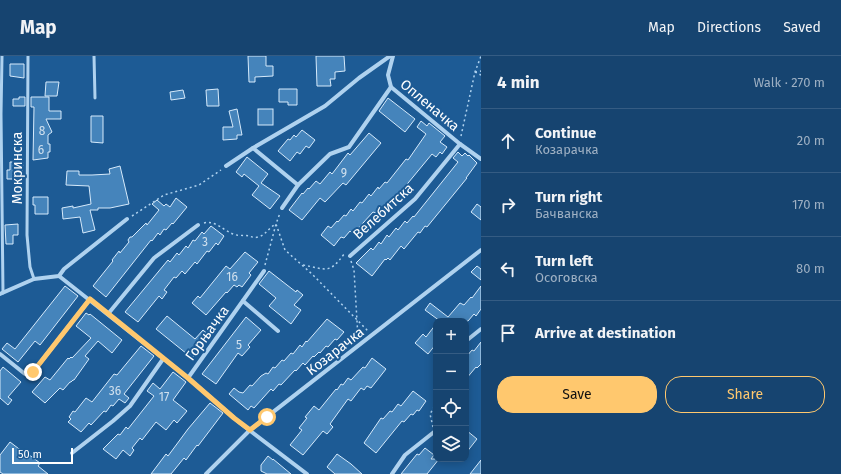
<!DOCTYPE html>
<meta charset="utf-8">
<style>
body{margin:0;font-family:"Fira Sans",sans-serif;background:#1f4b75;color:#f1f3f6}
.controls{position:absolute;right:12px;bottom:12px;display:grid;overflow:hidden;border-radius:8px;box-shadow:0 2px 10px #0003}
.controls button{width:36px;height:36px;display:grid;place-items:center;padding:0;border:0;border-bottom:1px solid #355c83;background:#164470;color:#f1f3f6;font:20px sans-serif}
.scale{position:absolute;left:12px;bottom:10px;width:61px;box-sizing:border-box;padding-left:4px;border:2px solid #fff;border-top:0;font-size:11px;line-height:14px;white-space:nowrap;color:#fff;-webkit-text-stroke:3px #1d5b95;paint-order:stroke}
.stop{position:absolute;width:12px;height:12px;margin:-9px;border:3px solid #ffc86e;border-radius:50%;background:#fff}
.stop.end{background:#ffc86e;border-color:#fff;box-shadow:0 1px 4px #0008}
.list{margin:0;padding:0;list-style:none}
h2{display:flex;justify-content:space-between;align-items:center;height:52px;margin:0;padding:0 16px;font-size:17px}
h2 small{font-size:13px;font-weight:400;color:#9eb0c3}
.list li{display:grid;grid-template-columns:26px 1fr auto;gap:12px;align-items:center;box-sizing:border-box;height:64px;padding:0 16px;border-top:1px solid #355c83}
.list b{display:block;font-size:15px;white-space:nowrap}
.list p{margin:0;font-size:13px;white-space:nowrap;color:#9eb0c3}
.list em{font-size:13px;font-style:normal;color:#9eb0c3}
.actions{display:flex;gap:8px;padding:12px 16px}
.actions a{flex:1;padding:9px 0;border:1px solid #ffc86e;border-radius:16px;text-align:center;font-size:14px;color:#ffc86e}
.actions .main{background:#ffc86e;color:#111}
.icon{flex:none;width:22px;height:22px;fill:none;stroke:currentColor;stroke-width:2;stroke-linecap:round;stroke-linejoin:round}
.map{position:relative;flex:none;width:481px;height:418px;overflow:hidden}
header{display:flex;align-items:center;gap:24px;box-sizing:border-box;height:56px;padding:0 20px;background:#164470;border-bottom:1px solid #355c83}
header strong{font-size:19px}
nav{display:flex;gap:22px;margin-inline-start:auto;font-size:14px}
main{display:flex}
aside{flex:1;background:#164470}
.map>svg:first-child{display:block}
.building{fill:#4584bb;stroke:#d6eafb}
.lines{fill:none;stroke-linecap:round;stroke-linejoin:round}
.path{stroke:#afd2ef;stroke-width:1.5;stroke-dasharray:2 3;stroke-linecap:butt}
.lane{stroke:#afd2ef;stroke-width:3}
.street{stroke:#afd2ef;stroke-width:4}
.route{stroke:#ffc86e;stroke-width:5}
.labels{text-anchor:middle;stroke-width:4;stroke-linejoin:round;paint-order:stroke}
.number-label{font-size:12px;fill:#d0e0ee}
.street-label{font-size:14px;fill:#fff;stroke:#1d5b95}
</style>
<header>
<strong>Map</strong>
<nav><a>Map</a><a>Directions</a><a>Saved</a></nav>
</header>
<main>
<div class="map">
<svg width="481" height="418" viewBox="0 0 481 418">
<rect width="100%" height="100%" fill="#1d5b95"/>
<g class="building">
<polygon points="248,0 266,0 266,10 273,10 273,20 255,21 255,26 249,26"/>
<polygon points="316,0 344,0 345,15 335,16 335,23 330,23 331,30 317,30"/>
<polygon points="10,8 24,8 24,22 10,20"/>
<polygon points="46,26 59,26 57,40 45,40"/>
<polygon points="218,33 219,50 207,50 206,34"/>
<polygon points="279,33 297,33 297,49 288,49 288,46 279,46"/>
<polygon points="183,34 185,42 171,44 170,36"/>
<polygon points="19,41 25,41 25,50 13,50 13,43 19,43"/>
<polygon points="31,41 49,41 49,55 61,55 61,63 46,63 52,76 48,79 48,88 50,88 50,96 48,96 48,102 33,104 34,51 31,51"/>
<polygon points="388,42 415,63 405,76 379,55"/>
<polygon points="237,53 242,79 237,79 237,83 223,84 223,71 233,71 229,55"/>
<rect x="258" y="53" width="15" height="16"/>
<polygon points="91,60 103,60 103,87 91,86"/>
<polygon points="421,65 427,70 429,67 445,80 440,86 447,91 442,98 440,96 436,101 432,98 394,144 392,143 388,149 386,148 378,158 373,156 353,178 350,175 344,182 341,181 334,190 321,179 328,170 331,172 337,165 338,166 344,159 346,160 351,153 353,155 360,146 362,147 369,138 371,140 378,131 379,133 385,126 387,127 406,103 408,104 426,78 417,71"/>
<polygon points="302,74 315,84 309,92 306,90 300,98 297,96 290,105 278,95 288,83 290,84 294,79 296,81"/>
<polygon points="369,77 381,87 346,129 343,127 325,146 320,142 302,164 289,154 302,137 303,138 308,132 309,133 316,125 320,128 330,116 332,118 348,97 350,99"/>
<polygon points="458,96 462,100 465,97 468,100 469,99 477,107 466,122 467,122 427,171 425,170 420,177 418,176 404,193 401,190 390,204 388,202 386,204 385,203 372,220 356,207 371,192 373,194 379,186 381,188 387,179 389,181 396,172 398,174 405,165 407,167 413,160 414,161 458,106 453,102"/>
<polygon points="247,101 268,118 261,127 280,140 270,153 252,139 259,130 244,118 242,121 236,116"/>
<polygon points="10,106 23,106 22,123 7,123 7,114 10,114"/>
<polygon points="120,110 129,148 110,152 98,152 98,154 90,154 95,174 83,177 80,161 63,163 62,152 73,150 73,152 91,148 89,130 66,129 67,115 79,115 79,119 92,119 110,118 109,113"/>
<polygon points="33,141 48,141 48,158 35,158 35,149 33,149"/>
<polygon points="176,142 187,151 173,168 172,167 166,174 164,173 160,179 158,177 152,185 151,184 106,241 93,230 113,205 112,204 119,195 120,197 129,186 128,184 130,181 132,181 146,167 147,169 159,154 152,148 157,144 164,150 166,148 170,151"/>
<polygon points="477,148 481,151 481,164 471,156"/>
<polygon points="18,168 18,179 13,179 13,188 6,188 5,169"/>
<polygon points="211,170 224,180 218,189 216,187 209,196 207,195 197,208 195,206 185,218 182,215 176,222 174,221 164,234 167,236 162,243 159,240 138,266 125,256 168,204 170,206 177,197 179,199 186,190 188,192 193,184 195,185 202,176 204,178"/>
<polygon points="245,196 258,206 249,217 251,219 242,231 239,229 237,231 234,229 227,237 226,236 206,259 192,247 198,240 200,242 226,210 230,213"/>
<polygon points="477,210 481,213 481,224 471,216"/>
<polygon points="269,215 296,236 297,234 303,239 294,249 301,254 291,268 269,250 276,242 259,228"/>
<polygon points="65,230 78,240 40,289 35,285 18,306 2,293 7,287 15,293"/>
<polygon points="481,230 481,253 476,260 474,258 468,265 440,265 425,254 430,247 448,261 460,247 464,249 471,241 472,242"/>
<polygon points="86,257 89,259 90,258 122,284 112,297 98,285 85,300 89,303 74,324 73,324 71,326 70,326 63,334 60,332 45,347 32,336 45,321 50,324 68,302 69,303 71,301 72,302 91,282 76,270"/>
<polygon points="167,260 195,283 203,274 210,280 192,302 156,273"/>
<polygon points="246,261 261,274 248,289 250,291 242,300 238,297 216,328 202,318"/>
<polygon points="327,263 344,276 337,284 335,283 328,291 326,290 320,297 319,296 314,301 313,300 305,309 303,307 296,315 295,314 281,329 279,328 273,335 271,333 254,352 251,350 248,354 229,338 234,332 239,336 243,337 250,329 252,330 261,320 266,317 268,318 273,311 275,312 282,304 284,305 291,297 293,298 300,289 302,291 306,285 307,286"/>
<polygon points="436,268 436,288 428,298 415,287 423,278 426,281"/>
<polygon points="481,286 481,308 477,312 476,311 466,323 466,301 472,294 474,295"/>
<polygon points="141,290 154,300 124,338 129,342 125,347 119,343 113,350 111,349 106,356 104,355 91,369 89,367 81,376 68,366 71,363 69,361 73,355 75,356 86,342 92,346 114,318 117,319"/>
<polygon points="372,302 386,313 371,332 367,330 364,334 361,332 351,345 348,343 330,368 333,371 327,378 323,375 303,399 290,389 302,374 299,372 307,362 305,361 314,350 319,354 336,333 337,334 341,328 343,329 348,322 351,324 363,311 365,312"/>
<polygon points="3,311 21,326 8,341 12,344 8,349 0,342 0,315"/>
<polygon points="173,316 186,326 173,344 187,355 177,367 174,364 166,374 156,366 142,384 140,382 132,392 134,394 130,400 123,394 116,403 103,393 118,378 120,379 126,371 128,373 154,340 147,335 153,327 160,333"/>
<polygon points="413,335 426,345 419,355 417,354 413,359 411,358 404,366 402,365 376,397 364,387 381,362 383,363 390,355 392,356 398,348 401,350"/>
<polygon points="210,347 223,357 198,390 197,389 186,404 184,402 171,418 151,418 166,398 168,400 188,373"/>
<polygon points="466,374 477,383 466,397"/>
<polygon points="10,386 27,399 28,398 40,407 38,410 48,418 3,418 0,416 0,399"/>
<polygon points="425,392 434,399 431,403 439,403 427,418 401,418 417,398 419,399"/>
<polygon points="337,398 351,408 362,418 335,418 327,411"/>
<polygon points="268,400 273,404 273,403 291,418 267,418 261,415 261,409"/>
<polygon points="481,404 481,418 470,418"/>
</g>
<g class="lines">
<g class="path">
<polyline points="475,16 481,19"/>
<polyline points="475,16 481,15"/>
<polyline points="461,80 475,16 481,0"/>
<polyline points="132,160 164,139 199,129 221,114"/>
<path d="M204,167C215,164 223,174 233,178C238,180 244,179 249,180C252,181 255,182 258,181C266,179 268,172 276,168L285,194L312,218L368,275"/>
<polyline points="351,205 354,214 358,282"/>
<polyline points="265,209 276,168 280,157"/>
<path d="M303,209C326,213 329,219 344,198"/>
<polyline points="436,337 436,338"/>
<polyline points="433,371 430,358 436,348"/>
</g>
<g class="lane">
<polyline points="2,0 1,58 3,237"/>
<polyline points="28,0 27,179 30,211 34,223"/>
<polyline points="94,0 95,42"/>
</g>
<g class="street">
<polyline points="393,0 388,19 391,31 460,88 481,103"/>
<polyline points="253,92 298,129"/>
<polyline points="226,110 253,92 325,50 359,22 390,0"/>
<polyline points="282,152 298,129 330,98 349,91 391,31"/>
<polyline points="350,200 415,143 460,88"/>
<polyline points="59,220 188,322 240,367 307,418"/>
<polyline points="0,238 34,223 59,220 64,213 127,163"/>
<polyline points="243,245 278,275"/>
<polyline points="108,258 154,202 198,169"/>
<polyline points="466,285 481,273"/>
<polyline points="0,298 25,318 29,318 33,316 90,243"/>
<polyline points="188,322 264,215"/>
<polyline points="72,397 113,365 130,350 163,303"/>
<polyline points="206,418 250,374 481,194"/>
<polyline points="392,418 405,399 434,376 436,378"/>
</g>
</g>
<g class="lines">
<polyline class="route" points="33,316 90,243 188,322 234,362 250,374 267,361"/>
</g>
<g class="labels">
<g class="number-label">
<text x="42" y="79">8</text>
<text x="41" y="98">6</text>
<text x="344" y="121">9</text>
<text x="205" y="190">3</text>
<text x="232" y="225">16</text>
<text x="239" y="293">5</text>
<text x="115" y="339">36</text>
<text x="164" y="345">17</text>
</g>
<g class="street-label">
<text transform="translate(430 49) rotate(40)" y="5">Опленачка</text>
<text transform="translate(17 112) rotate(-90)" y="5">Мокринска</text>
<text transform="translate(383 155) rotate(-42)" y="5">Велебитска</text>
<text transform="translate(207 277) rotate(-54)" y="5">Горњачка</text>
<text transform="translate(335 295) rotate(-38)" y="5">Козарачка</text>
</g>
</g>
</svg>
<div class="controls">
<button>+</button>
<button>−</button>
<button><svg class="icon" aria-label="locate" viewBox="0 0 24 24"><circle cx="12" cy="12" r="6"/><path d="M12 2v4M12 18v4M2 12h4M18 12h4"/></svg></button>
<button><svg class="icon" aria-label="layers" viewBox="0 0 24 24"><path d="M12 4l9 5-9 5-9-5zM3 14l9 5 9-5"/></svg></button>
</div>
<div class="scale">50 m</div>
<div class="stop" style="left:267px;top:361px"></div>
<div class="stop end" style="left:33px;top:316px"></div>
</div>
<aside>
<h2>4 min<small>Walk · 270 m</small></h2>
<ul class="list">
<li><svg class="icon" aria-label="ahead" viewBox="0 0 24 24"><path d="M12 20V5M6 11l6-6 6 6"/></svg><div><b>Continue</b><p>Козарачка</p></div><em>20 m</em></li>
<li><svg class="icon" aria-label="right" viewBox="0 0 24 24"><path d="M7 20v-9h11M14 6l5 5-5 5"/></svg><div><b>Turn right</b><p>Бачванска</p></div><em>170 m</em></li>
<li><svg class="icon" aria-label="left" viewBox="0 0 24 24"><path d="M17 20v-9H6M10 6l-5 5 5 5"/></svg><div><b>Turn left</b><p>Осоговска</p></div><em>80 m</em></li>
<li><svg class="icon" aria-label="arrive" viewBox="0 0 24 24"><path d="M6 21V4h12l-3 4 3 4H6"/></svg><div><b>Arrive at destination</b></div></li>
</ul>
<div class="actions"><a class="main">Save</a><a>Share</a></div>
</aside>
</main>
